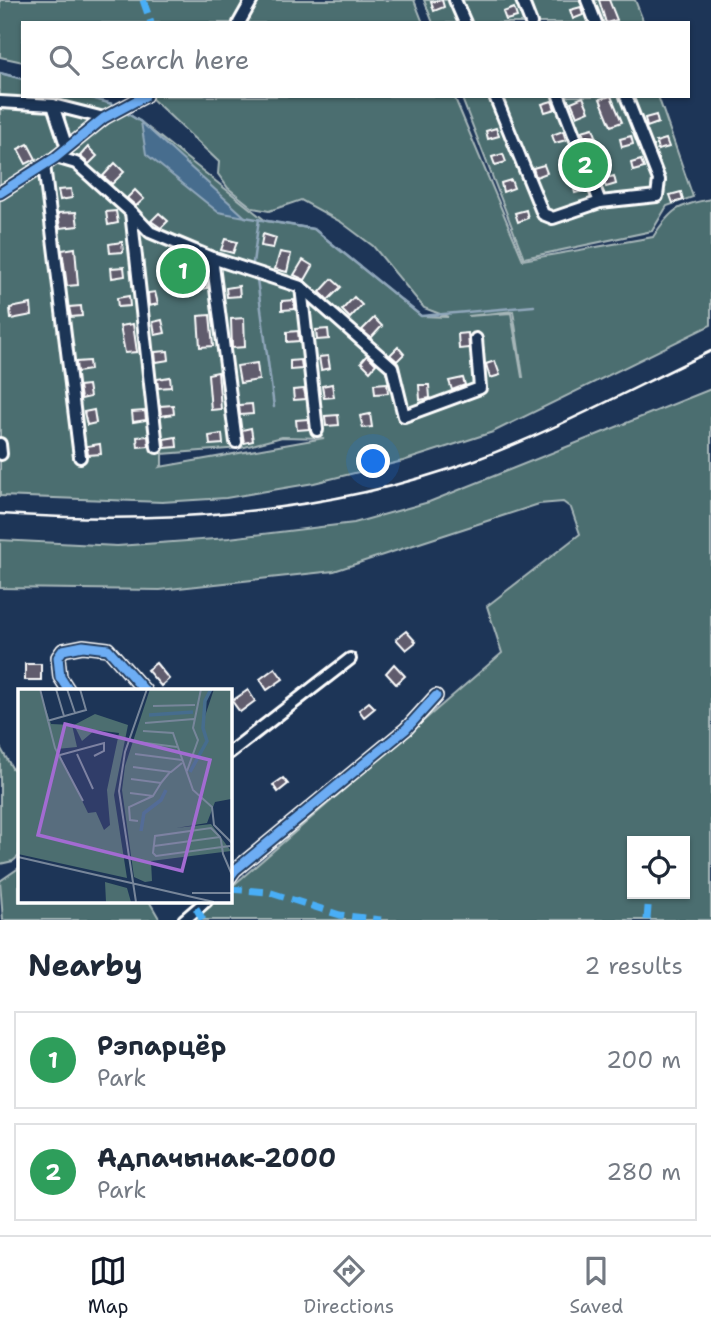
<!DOCTYPE html>
<meta charset="utf-8">
<style>
body{margin:0;font-family:"Shantell Sans",sans-serif;background:#f6f6f7;color:#1f2937}
.controls{position:absolute;right:21px;bottom:21px;display:grid;overflow:hidden;border-radius:0px;box-shadow:0 2px 5px #0004}
.controls button{width:63px;height:63px;display:grid;place-items:center;padding:0;border:0;border-bottom:2px solid #e0e1e3;background:#fff;color:#1f2937;font:35px sans-serif}
.you{position:absolute;left:374px;top:462px;width:24px;height:24px;margin:-18px;border:5px solid #fff;border-radius:50%;background:#1a73e8;box-shadow:0 0 0 10px #1a73e833}
.badge{display:grid;place-items:center;width:46px;height:46px;border-radius:50%;background:#111827;color:#fff;font-size:23px;font-weight:700}
.pin{position:absolute;translate:-50% -50%;border:4px solid #fff;box-shadow:0 2px 7px #0006}
.list{margin:0;padding:0;list-style:none}
h2{display:flex;justify-content:space-between;align-items:center;height:91px;margin:0;padding:0 28px;font-size:30px}
h2 small{font-size:23px;font-weight:400;color:#747a83}
.list li{display:grid;grid-template-columns:46px 1fr auto;gap:21px;align-items:center;box-sizing:border-box;height:98px;margin:0 14px 14px;padding:0 14px;border:2px solid #e0e1e3;border-radius:0px}
.list b{display:block;font-size:26px;white-space:nowrap}
.list p{margin:0;font-size:23px;white-space:nowrap;color:#747a83}
.list em{font-size:23px;font-style:normal;color:#747a83}
.icon{flex:none;width:38px;height:38px;fill:none;stroke:currentColor;stroke-width:2;stroke-linecap:round;stroke-linejoin:round}
.map{position:relative;flex:none;width:711px;height:920px;overflow:hidden}
.search{position:absolute;background:#fff;box-shadow:0 2px 5px #0004;left:21px;right:21px;top:21px;height:77px;display:flex;align-items:center;gap:18px;box-sizing:border-box;padding:0 24px;border-radius:0px;color:#747a83;font-size:26px}
.sheet{height:315px;background:#fff}
nav{display:flex;justify-content:space-around;align-items:center;box-sizing:border-box;height:98px;border-top:2px solid #e0e1e3;background:#fff;font-size:19px;color:#747a83}
nav a{display:grid;justify-items:center;gap:4px}
nav .on{color:#111827}
.map>svg:first-child{display:block}
.green{fill:#4c6e70;stroke:#a6b6b8;stroke-width:2;fill-rule:evenodd}
.water{fill:#466d8e;stroke:#90a7bb;stroke-width:2}
.lines{fill:none;stroke-linecap:round;stroke-linejoin:round}
.stream{stroke:#90a7bb;stroke-width:2.5}
.building{fill:#605b6d;stroke:#fff;stroke-width:2}
.minor-casing{stroke:#fff;stroke-width:16}
.minor{stroke:#1d3557;stroke-width:10}
.rail{stroke:#fff;stroke-width:2.5}
.quiet{stroke:#49aef6;stroke-width:7;stroke-dasharray:14 7;stroke-linecap:butt}
.cycleway-casing{stroke:#1d3557;stroke-width:13}
.cycleway{stroke:#6dadf4;stroke-width:9}
.inset-river{fill:none;stroke:#466d8e;stroke-width:3.5}
.inset-road{fill:none;stroke:#77869a;stroke-width:2}
.view{fill:#a36bd2;fill-opacity:0.15;stroke:#a36bd2;stroke-width:3.5}
.inset-edge{fill:none;stroke:#fff;stroke-width:3.5}
</style>
<div class="map">
<svg width="711" height="920" viewBox="0 0 711 920">
<rect width="100%" height="100%" fill="#1d3557"/>
<filter id="ink" filterUnits="userSpaceOnUse"><feTurbulence type="fractalNoise" baseFrequency=".0143" numOctaves="2"/><feDisplacementMap in="SourceGraphic" scale="14" xChannelSelector="R" yChannelSelector="G"/><feConvolveMatrix kernelMatrix="1 2 1 2 8 2 1 2 1" color-interpolation-filters="sRGB"/></filter>
<g filter="url(#ink)">
<g class="green">
<polygon points="0,0 414,0 423,23 23,23 23,62 0,57"/>
<polygon points="424,0 635,0 644,23 433,23"/>
<path d="M0,73L23,79V96H85L112,104L141,122L266,221L314,229L421,316L448,317L424,308L373,246L341,222L301,200L269,211L253,208L228,188L218,174L219,162L149,96H454L523,260L653,237C671,209 678,205 711,199V325L493,432L403,461L314,483L226,498L162,502L0,496ZM513,311L523,377H522L511,313L468,316ZM282,437L324,438L160,467L162,465V454L241,448Z"/>
<polygon points="461,96 658,96 693,197 667,206 652,231 524,258"/>
<path d="M711,389V920H183L209,901H229V889L502,653L487,606L580,534L571,508L563,502L539,504L334,571L160,590L0,588V540L117,546L229,538L354,523L429,502ZM632,841H685V894H632Z"/>
<polygon points="0,747 12,768 19,774 19,856 13,861 0,864"/>
<polygon points="19,868 19,901 149,901 160,920 3,920 0,881"/>
</g>
<polygon class="water" points="141,122 245,217 218,212 146,154"/>
<g class="lines">
<g class="stream">
<polyline points="0,73 23,79"/>
<polyline points="85,96 112,104"/>
<polyline points="128,114 141,122"/>
<polyline points="245,217 314,229 421,316 534,306"/>
<polyline points="253,263 259,219"/>
<polyline points="257,279 274,407"/>
</g>
</g>
<g class="building">
<polygon points="442,0 444,7 434,11 431,2"/>
<polygon points="599,0 609,0 617,20 606,23"/>
<polygon points="581,7 583,15 573,19 570,10"/>
<polygon points="514,8 517,17 506,20 503,12"/>
<polygon points="611,96 622,122 611,126 600,99"/>
<polygon points="583,97 589,111 577,116 571,102"/>
<polygon points="552,101 555,109 545,112 542,104"/>
<polygon points="656,115 658,123 647,127 645,118"/>
<polygon points="496,128 499,136 488,139 486,131"/>
<polygon points="593,128 596,136 585,139 582,131"/>
<polygon points="563,131 566,140 555,143 552,135"/>
<polygon points="631,136 633,144 622,147 620,139"/>
<polygon points="666,139 669,147 658,150 656,142"/>
<polygon points="28,144 36,159 26,164 18,149"/>
<polygon points="88,147 97,156 89,164 80,156"/>
<polygon points="604,151 606,160 595,163 593,155"/>
<polygon points="503,154 506,162 495,165 492,157"/>
<polygon points="641,160 644,168 633,171 631,163"/>
<polygon points="115,163 124,172 112,184 103,176"/>
<polygon points="544,165 547,173 536,177 533,168"/>
<polygon points="614,176 616,184 606,187 603,179"/>
<polygon points="511,180 514,188 503,192 501,183"/>
<polygon points="583,182 586,190 575,193 573,185"/>
<polygon points="71,189 72,198 60,200 58,190"/>
<polygon points="135,190 144,199 136,206 127,198"/>
<polygon points="681,192 683,200 673,203 670,195"/>
<polygon points="526,210 528,218 518,222 515,213"/>
<polygon points="116,211 118,223 108,225 106,212"/>
<polygon points="76,212 78,226 60,228 58,213"/>
<polygon points="159,213 168,221 161,228 151,221"/>
<polygon points="263,234 276,238 273,248 261,246"/>
<polygon points="225,239 237,242 233,253 221,250"/>
<polygon points="122,242 123,252 110,253 109,244"/>
<polygon points="75,248 78,285 67,286 62,250"/>
<polygon points="173,252 182,257 177,268 168,264"/>
<polygon points="280,252 291,254 287,272 275,269"/>
<polygon points="303,260 313,266 305,280 294,275"/>
<polygon points="124,267 125,276 112,278 111,268"/>
<polygon points="205,276 207,288 197,290 195,277"/>
<polygon points="332,279 341,287 328,300 320,292"/>
<polygon points="239,286 240,296 227,297 226,288"/>
<polygon points="155,292 158,304 149,306 148,293"/>
<polygon points="129,296 130,306 118,307 117,298"/>
<polygon points="354,297 362,305 350,318 342,310"/>
<polygon points="294,300 295,309 282,310 282,301"/>
<polygon points="31,304 32,315 11,319 10,308"/>
<polygon points="81,306 82,316 71,317 69,307"/>
<polygon points="210,315 213,346 200,347 198,316"/>
<polygon points="244,318 245,347 232,348 231,319"/>
<polygon points="374,318 382,326 371,338 362,330"/>
<polygon points="162,320 165,333 155,335 153,322"/>
<polygon points="133,324 137,352 125,353 120,326"/>
<polygon points="328,329 329,339 317,340 316,330"/>
<polygon points="298,331 299,341 287,342 287,332"/>
<polygon points="468,333 469,348 459,349 458,334"/>
<polygon points="398,347 404,354 397,361 390,355"/>
<polygon points="168,351 169,360 156,362 155,352"/>
<polygon points="367,355 376,364 370,371 361,362"/>
<polygon points="328,356 330,368 321,370 319,357"/>
<polygon points="301,360 302,369 290,370 290,361"/>
<polygon points="89,361 90,370 77,372 76,362"/>
<polygon points="495,361 500,375 490,378 486,364"/>
<polygon points="257,363 259,380 240,383 237,366"/>
<polygon points="218,372 221,409 211,410 208,374"/>
<polygon points="170,377 171,387 158,388 157,379"/>
<polygon points="463,378 465,385 452,390 449,381"/>
<polygon points="387,383 388,393 375,394 374,384"/>
<polygon points="332,384 334,397 324,398 322,386"/>
<polygon points="88,385 90,397 81,399 79,386"/>
<polygon points="419,385 429,385 430,398 420,400"/>
<polygon points="304,389 306,399 294,400 293,390"/>
<polygon points="252,404 253,414 240,415 239,405"/>
<polygon points="173,405 174,414 161,416 160,406"/>
<polygon points="94,410 96,423 87,425 84,412"/>
<polygon points="145,411 146,420 133,422 132,412"/>
<polygon points="370,414 372,427 363,428 360,416"/>
<polygon points="338,415 339,425 326,426 325,416"/>
<polygon points="308,419 309,429 297,430 296,420"/>
<polygon points="251,428 253,441 244,443 242,430"/>
<polygon points="222,434 223,444 210,445 209,436"/>
<polygon points="148,436 149,446 138,447 137,437"/>
<polygon points="176,437 177,447 165,448 164,439"/>
<polygon points="100,444 101,454 88,455 87,446"/>
<polygon points="406,631 416,642 406,650 396,639"/>
<polygon points="156,663 169,679 161,686 147,670"/>
<rect x="25" y="664" width="16" height="16"/>
<polygon points="394,664 405,676 396,684 386,673"/>
<polygon points="275,668 283,679 267,690 260,679"/>
<polygon points="248,690 255,701 240,712 232,701"/>
<polygon points="369,702 375,708 364,717 359,710"/>
<polygon points="283,778 288,784 278,792 273,785"/>
</g>
<g class="lines">
<defs>
<g id="minor">
<polyline points="455,0 465,23"/>
<polyline points="522,0 531,23"/>
<polyline points="587,0 596,23"/>
<polyline points="239,23 252,0"/>
<polyline points="495,96 543,214 553,218 600,202 657,196 659,180 626,96"/>
<polyline points="559,96 600,202"/>
<polyline points="0,102 53,105 104,118"/>
<polyline points="53,105 67,148"/>
<polyline points="56,157 76,163 131,212 157,447"/>
<polyline points="44,165 80,457"/>
<polyline points="0,193 55,158 104,118 145,96"/>
<polyline points="131,212 150,232 212,258 236,442"/>
<polyline points="212,258 301,287 317,430"/>
<polyline points="301,287 392,367 404,416 480,388 476,339"/>
<polyline points="0,444 1,454"/>
<polyline points="69,691 60,677 58,657 63,650 83,646 108,649 145,691"/>
<polyline points="229,753 350,659"/>
<polyline points="229,878 235,870 406,729 436,696"/>
<polyline points="184,920 206,901"/>
</g>
</defs>
<use href="#minor" class="minor-casing"/>
<use href="#minor" class="minor"/>
<path class="rail" d="M0,514C160,524 323,516 475,460C556,430 633,388 711,351"/>
<g class="quiet">
<polyline points="143,0 151,23"/>
<polyline points="675,841 676,840"/>
<polyline points="229,889 268,892 340,915 381,920"/>
<polyline points="196,908 203,920"/>
<polyline points="647,920 649,894"/>
</g>
<defs>
<g id="cycleway">
<polyline points="0,193 55,158 104,118 145,96"/>
<polyline points="69,691 60,677 58,657 63,650 83,646 108,649 145,691"/>
<polyline points="229,878 235,870 406,729 436,696"/>
</g>
</defs>
<use href="#cycleway" class="cycleway-casing"/>
<use href="#cycleway" class="cycleway"/>
</g>
</g>
<g transform="translate(18 689)">
<rect width="214" height="214" fill="#1d3557"/>
<path d="M0,0H21L33,35L54,36L59,58L39,60L70,124L78,123L86,141L92,136L89,101L101,44L77,41L64,52L56,36L77,25L110,36L96,106L109,189L0,165ZM132,0H193L187,12L186,30L196,0H213V110L197,113L189,134L158,139L193,135L213,162L133,172L134,192L127,193L116,188L104,101L107,77ZM87,193L109,199L113,213H88Z" fill="#4c6e70"/>
<path class="inset-river" d="M131,26L175,23M172,83L189,52L185,39L187,12L193,0M123,142L126,124L143,111L148,101"/>
<path class="inset-road" d="M22,0L37,59L65,112M38,0L46,27M49,0L57,24M135,17L177,16M29,32L68,21L62,0M127,34L176,30M125,42L155,44L175,101L194,118L196,136L214,154M120,53L159,58M59,65L75,100M117,65L164,71M42,66L86,54V62L76,67M115,78L153,83L164,74M169,82L180,51L175,39L183,0M113,90L143,94L152,83M112,104L135,107L143,94M120,132L112,131L111,118L135,107M136,157L202,148M212,157L204,158L138,167L135,164L137,147L193,139L202,148L203,151L205,165L214,186M0,168L196,213M174,204H214M118,213L101,102L107,63L129,0"/>
<path class="view" d="M47,35L192,71L164,182L20,146Z"/>
<rect width="214" height="214" class="inset-edge"/>
</g>
</svg>
<div class="controls">
<button><svg class="icon" aria-label="locate" viewBox="0 0 24 24"><circle cx="12" cy="12" r="6"/><path d="M12 2v4M12 18v4M2 12h4M18 12h4"/></svg></button>
</div>
<div class="you"></div>
<div class="pin badge" style="left:183px;top:271px;background:#2e9e5b">1</div>
<div class="pin badge" style="left:585px;top:165px;background:#2e9e5b">2</div>
<div class="search"><svg class="icon" aria-label="search" viewBox="0 0 24 24"><circle cx="10" cy="10" r="6"/><path d="M15 15l6 6"/></svg>Search here</div>
</div>
<section class="sheet">
<h2>Nearby<small>2 results</small></h2>
<ul class="list">
<li><span class="badge" style="background:#2e9e5b">1</span><div><b>Рэпарцёр</b><p>Park</p></div><em>200 m</em></li>
<li><span class="badge" style="background:#2e9e5b">2</span><div><b>Адпачынак-2000</b><p>Park</p></div><em>280 m</em></li>
</ul>
</section>
<nav>
<a class="on"><svg class="icon" aria-label="map" viewBox="0 0 24 24"><path d="M3 6l6-2 6 2 6-2v14l-6 2-6-2-6 2zM9 4v14M15 6v14"/></svg>Map</a>
<a><svg class="icon" aria-label="directions" viewBox="0 0 24 24"><path d="M12 3l9 9-9 9-9-9zM9 14v-3h6M13 9l2 2-2 2"/></svg>Directions</a>
<a><svg class="icon" aria-label="saved" viewBox="0 0 24 24"><path d="M7 4h10v16l-5-4-5 4z"/></svg>Saved</a>
</nav>
